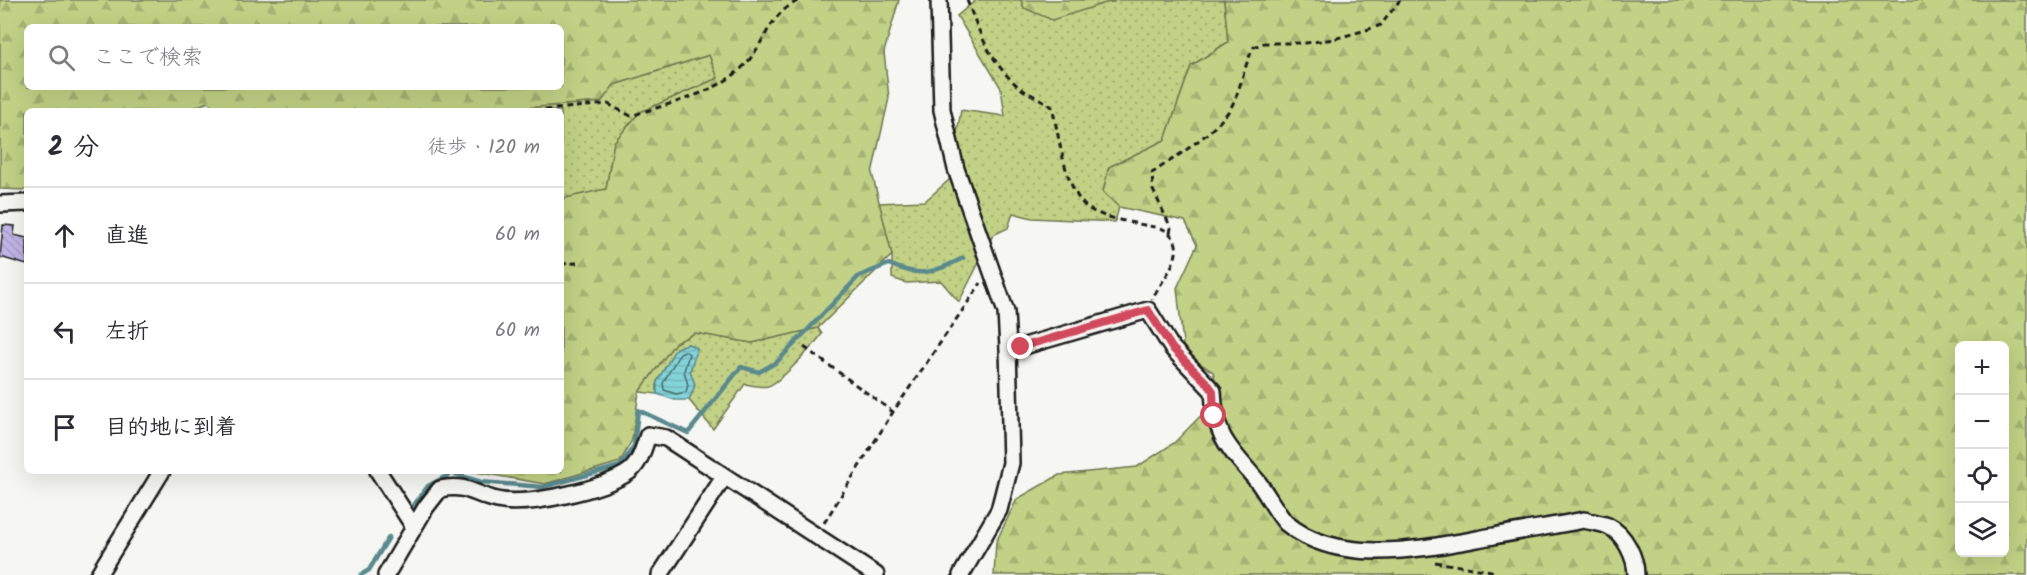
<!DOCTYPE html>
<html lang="ja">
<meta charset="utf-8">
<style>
body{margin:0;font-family:Kalam,"Klee One",sans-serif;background:#f2f2f3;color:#2b2b33}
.controls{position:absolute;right:18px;bottom:18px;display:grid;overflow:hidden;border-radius:9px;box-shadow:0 6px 24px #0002}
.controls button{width:54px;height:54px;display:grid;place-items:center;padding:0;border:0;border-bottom:2px solid #e1e1e2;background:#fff;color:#2b2b33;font:30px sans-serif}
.stop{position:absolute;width:18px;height:18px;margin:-14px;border:4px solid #d1495b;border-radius:50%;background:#fff}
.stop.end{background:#d1495b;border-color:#fff;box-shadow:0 2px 6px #0008}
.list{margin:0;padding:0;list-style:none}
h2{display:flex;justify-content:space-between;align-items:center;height:78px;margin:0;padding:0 24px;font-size:26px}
h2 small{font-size:20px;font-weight:400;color:#7c7c81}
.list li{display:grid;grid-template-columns:39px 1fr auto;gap:18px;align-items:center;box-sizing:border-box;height:96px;padding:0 24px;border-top:2px solid #e1e1e2}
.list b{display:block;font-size:22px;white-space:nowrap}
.list em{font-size:20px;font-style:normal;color:#7c7c81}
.icon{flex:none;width:33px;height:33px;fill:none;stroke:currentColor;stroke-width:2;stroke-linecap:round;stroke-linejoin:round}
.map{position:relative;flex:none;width:2027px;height:575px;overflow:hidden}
.search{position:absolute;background:#fff;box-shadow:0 6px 24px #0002;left:24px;top:24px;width:540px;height:66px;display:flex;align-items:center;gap:15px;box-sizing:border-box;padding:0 21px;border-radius:9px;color:#7c7c81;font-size:22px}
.panel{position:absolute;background:#fff;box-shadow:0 6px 24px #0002;left:24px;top:108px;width:540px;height:366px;border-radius:9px}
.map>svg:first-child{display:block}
.grass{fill:url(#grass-dots);stroke:#6f7650;stroke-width:1.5}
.forest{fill:url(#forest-firs);stroke:#6f7650;stroke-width:1.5;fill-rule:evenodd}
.water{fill:url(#water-rules);stroke:#5a8a8e;stroke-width:1.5}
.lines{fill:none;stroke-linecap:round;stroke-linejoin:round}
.shore{stroke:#456668;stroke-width:1.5}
.stream{stroke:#5a8a8e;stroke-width:4.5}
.building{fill:url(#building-back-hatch);stroke:#1c1c1c;stroke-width:1.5}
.minor-casing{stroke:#1c1c1c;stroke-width:20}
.path{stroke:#1c1c1c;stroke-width:3;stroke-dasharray:6 4.5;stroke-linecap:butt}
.minor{stroke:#f6f6f2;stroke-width:15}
.route{stroke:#d1495b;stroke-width:8}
</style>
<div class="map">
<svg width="2027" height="575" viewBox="0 0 2027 575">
<defs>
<pattern id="grass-dots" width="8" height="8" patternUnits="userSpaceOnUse" patternTransform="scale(1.5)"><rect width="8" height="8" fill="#c2d185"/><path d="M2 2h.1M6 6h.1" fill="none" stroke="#a6b372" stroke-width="1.8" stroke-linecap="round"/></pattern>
<pattern id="forest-firs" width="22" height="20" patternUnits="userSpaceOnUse" patternTransform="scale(1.5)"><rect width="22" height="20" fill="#c2d185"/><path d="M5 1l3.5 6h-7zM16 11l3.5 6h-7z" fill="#a6b372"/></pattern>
<pattern id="water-rules" width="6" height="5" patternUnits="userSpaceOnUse" patternTransform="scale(1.5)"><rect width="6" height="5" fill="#83d4da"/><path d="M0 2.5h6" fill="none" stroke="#71b5ba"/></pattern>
<pattern id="building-back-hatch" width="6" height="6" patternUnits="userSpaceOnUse" patternTransform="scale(1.5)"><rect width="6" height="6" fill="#c1b6e7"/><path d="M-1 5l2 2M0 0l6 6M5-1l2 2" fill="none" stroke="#a59cc6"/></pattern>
</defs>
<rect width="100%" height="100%" fill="#f6f6f2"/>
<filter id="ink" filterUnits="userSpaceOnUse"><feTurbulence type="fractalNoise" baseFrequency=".0167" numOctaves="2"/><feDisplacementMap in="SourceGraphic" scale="12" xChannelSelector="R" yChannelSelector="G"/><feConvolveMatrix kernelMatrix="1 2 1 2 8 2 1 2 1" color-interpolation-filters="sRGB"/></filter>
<g filter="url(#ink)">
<g class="grass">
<polygon points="976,0 1021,0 1024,8 1114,2 1115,0 1224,0 1228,42 1191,66 1165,140 1109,167 1103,192 1119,207 1115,222 1032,218 1013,213 1008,228 993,235 959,302 941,281 906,283 892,278 892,255 879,203 925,201 949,180 961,110 1005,116 1001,88 957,16"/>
<polygon points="709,55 718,78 640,112 614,142 606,189 561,199 561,111 484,111 601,102 613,85"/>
<path d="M818,328L822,334C813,346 781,382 768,386C762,388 751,385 745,384L713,429L689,400L695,385L690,371L697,348L688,344L676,348L657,382V394L639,392L675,343L695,333L752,343Z"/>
</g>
<g class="forest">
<path d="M0,0H899L884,52L889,98L872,173L892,255L818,328L752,343L695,333L675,343L639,392L632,440L620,462L545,484L470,471H561V199L606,189L614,142L640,112L718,78L709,55L614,85L601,102L484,111H218L208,102L187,111H27V190L0,189ZM27,27H561V87H27Z"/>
<polygon points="1021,0 1115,0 1052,20 1024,8"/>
<path d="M1224,0H2027V575H994L996,542L1017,499L1059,475L1137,467L1174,443L1220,396L1213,372L1184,353L1177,288L1197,245L1185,221L1119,207L1103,192L1109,167L1165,140L1191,66L1228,42ZM1960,346H2004V552H1960Z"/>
</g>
<polygon class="water" points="688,344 697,348 690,371 695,385 689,400 675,400 657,394 657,382 676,348"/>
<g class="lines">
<polygon class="shore" points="685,351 689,354 684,371 688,385 686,392 676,394 664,390 663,383 680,353"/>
<g class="stream">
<path d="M414,505L428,486L452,473L481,482L543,487L620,466L634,446L638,410L688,433L741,367L759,372L777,362L859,276L889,264C920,278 934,273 963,258"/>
<polyline points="361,575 369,570 389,537"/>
</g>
</g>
<polygon class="building" points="3,225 15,226 14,235 27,238 27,265 0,257"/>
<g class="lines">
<defs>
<g id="minor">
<polyline points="939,0 942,110 956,169 1006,312 1008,348 1011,463 999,510 961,575"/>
<polyline points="0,204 27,203"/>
<path d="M1008,348L1021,347L1148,310L1172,348L1213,391C1215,439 1229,447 1258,482C1265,491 1280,518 1286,523C1341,569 1430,547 1494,536C1524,530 1554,526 1584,520C1591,522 1601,523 1608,526C1625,534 1636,558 1636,575"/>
<polyline points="378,471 414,527"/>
<polyline points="98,575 162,471"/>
<path d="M386,575L426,507L440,489C467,483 474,495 497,500C527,507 606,489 630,471C640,463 644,447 648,435L666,438L876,575"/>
<polyline points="660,575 724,477"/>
</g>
</defs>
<use href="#minor" class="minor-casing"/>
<g class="path">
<path d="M967,0C979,33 992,65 1020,88C1031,96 1042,98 1052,107C1059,134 1065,196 1091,210C1108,220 1143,224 1163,229C1194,246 1163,278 1152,299"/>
<path d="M534,111L608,104L631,116C671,102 722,94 750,59C768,35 770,15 799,0"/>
<path d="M1170,233L1171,228L1153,190L1152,173C1177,156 1210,136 1228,112C1240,96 1243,66 1254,47L1264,43H1306L1334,39L1366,30L1381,25L1400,0"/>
<polyline points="561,264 577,263"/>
<polyline points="804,347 893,412"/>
<polyline points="824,523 893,412 981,283"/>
<polyline points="1435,562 1491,571 1496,575"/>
</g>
<use href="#minor" class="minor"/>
</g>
</g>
<g class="lines" filter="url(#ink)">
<polyline class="route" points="1021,347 1148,310 1172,348 1208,384 1213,391 1214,416"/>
</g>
</svg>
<div class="controls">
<button>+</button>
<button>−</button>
<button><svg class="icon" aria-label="locate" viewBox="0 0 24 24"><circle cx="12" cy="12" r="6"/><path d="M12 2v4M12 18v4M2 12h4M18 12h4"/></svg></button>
<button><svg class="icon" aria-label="layers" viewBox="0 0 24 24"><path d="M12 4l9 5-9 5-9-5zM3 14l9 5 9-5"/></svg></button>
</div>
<div class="stop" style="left:1214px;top:416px"></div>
<div class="stop end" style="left:1021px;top:347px"></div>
<div class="search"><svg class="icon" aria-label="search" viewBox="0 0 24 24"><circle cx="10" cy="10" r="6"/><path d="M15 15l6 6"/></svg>ここで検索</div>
<section class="panel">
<h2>2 分<small>徒歩 · 120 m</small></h2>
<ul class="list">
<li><svg class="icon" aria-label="ahead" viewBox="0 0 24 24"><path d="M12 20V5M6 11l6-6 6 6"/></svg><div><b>直進</b></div><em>60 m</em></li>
<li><svg class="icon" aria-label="left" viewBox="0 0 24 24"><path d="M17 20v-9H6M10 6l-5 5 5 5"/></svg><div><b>左折</b></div><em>60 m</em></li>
<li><svg class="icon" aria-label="arrive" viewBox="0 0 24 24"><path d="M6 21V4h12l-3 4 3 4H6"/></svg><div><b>目的地に到着</b></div></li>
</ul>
</section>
</div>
